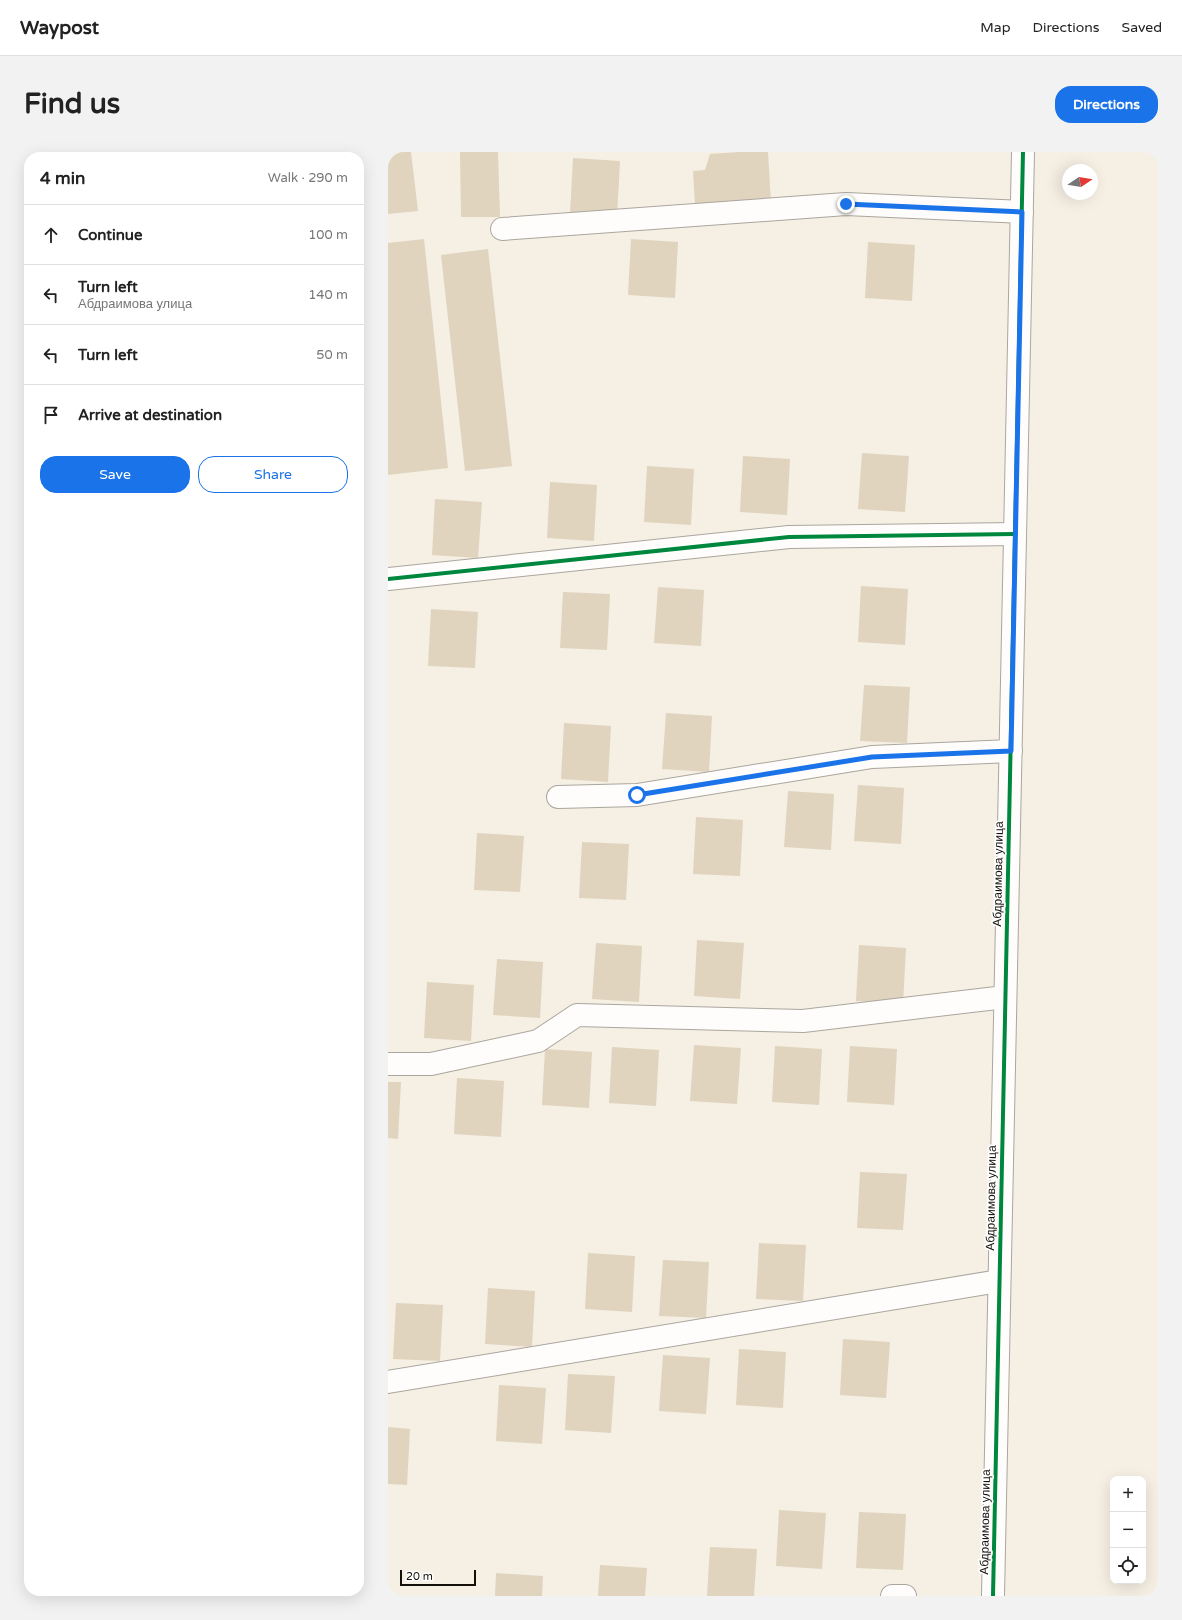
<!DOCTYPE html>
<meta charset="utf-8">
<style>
body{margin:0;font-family:"Varela Round",sans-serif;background:#f2f2f2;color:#222}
.controls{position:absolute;right:12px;bottom:12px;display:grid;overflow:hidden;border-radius:8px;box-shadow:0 4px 16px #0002}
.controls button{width:36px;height:36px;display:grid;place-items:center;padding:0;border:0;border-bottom:1px solid #e0e0e0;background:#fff;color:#222;font:20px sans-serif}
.compass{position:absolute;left:674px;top:12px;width:36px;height:36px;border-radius:50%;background:#fff;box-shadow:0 4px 16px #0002;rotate:78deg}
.scale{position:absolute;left:12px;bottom:10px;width:76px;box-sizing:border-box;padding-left:4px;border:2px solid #130f09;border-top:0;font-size:11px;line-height:14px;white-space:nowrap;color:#130f09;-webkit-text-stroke:3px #fff;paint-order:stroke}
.stop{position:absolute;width:12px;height:12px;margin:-9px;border:3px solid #1a73e8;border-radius:50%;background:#fff}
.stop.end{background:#1a73e8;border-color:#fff;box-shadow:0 1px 4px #0008}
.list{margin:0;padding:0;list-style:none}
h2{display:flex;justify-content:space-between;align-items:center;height:52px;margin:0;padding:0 16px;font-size:17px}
h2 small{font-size:13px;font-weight:400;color:#767676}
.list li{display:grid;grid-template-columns:26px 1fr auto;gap:12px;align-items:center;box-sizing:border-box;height:60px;padding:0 16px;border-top:1px solid #e0e0e0}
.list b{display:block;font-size:15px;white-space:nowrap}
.list p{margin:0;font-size:13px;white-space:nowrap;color:#767676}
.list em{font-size:13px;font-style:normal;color:#767676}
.actions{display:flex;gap:8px;padding:12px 16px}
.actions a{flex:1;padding:9px 0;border:1px solid #1a73e8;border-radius:16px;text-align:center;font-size:14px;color:#1a73e8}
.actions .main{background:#1a73e8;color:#fff}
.icon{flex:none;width:22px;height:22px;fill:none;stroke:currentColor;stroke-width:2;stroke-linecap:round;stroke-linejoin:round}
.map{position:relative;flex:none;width:770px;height:1444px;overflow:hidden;border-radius:16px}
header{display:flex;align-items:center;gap:24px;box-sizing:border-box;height:56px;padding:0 20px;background:#fff;border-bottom:1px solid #e0e0e0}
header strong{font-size:19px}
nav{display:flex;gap:22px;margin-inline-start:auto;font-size:14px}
.intro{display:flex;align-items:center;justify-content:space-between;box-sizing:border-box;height:96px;padding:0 24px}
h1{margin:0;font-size:28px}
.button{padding:10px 18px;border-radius:16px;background:#1a73e8;color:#fff;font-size:14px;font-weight:700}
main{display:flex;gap:24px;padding:0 24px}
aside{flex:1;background:#fff;border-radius:16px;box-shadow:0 4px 16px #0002}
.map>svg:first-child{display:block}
.building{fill:#e0d4be}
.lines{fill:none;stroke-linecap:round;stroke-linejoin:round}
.minor-casing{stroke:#aba69e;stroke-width:24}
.minor{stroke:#fefdfb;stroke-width:22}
.cycleway-casing{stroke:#fff;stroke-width:6}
.cycleway{stroke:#00873e;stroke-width:4}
.route{stroke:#1a73e8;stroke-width:5}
.labels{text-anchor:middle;stroke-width:3.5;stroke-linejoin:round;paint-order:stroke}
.street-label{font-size:12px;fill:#130f09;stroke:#fff}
</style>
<header>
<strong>Waypost</strong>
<nav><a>Map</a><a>Directions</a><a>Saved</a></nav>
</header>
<div class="intro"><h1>Find us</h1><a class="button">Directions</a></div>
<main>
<aside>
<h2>4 min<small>Walk · 290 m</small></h2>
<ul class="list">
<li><svg class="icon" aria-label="ahead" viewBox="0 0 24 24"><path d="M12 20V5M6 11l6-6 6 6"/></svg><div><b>Continue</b></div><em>100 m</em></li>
<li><svg class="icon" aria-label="left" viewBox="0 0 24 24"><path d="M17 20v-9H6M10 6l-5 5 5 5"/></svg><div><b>Turn left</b><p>Абдраимова улица</p></div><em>140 m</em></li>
<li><svg class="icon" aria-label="left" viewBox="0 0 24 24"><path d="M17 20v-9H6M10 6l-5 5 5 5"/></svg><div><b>Turn left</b></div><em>50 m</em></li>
<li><svg class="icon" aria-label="arrive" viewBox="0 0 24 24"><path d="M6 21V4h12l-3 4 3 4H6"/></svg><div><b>Arrive at destination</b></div></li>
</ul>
<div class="actions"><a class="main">Save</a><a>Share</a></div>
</aside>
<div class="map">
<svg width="770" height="1444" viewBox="0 0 770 1444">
<rect width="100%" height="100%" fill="#f5efe4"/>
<g class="building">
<polygon points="0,0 23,0 30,59 0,62"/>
<polygon points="72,0 110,0 112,65 73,65"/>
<polygon points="351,0 380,0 383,50 307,55 305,19 317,18 322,2"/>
<polygon points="185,6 232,9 229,65 182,62"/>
<polygon points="36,87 60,316 0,323 0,91"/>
<polygon points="243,87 290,90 287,146 240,143"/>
<polygon points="480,90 527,93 524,149 477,146"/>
<polygon points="100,97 124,314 77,319 53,103"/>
<polygon points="474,301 521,304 517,360 470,357"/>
<polygon points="355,304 402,307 399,363 352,360"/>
<polygon points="259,314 306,317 303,373 256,370"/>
<polygon points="162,330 209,333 206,389 159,386"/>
<polygon points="47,347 94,350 90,406 44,403"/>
<polygon points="473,434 520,437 517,493 470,490"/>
<polygon points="270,435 316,438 313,494 266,491"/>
<polygon points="175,440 222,442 219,498 172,496"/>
<polygon points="43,457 90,460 87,516 40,514"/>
<polygon points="476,533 522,535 519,591 472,589"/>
<polygon points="278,561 324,564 321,620 274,617"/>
<polygon points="176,571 223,574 220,630 173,627"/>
<polygon points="470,633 516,636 513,692 466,689"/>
<polygon points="400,639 446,642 443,698 396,695"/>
<polygon points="308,665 355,668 352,724 305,722"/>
<polygon points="89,681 136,684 132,740 86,738"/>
<polygon points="194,690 241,692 238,748 191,746"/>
<polygon points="309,788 356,791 352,847 306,844"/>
<polygon points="208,791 254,794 251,850 204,847"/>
<polygon points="471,793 518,796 515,852 468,849"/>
<polygon points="109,807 155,810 152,866 105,863"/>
<polygon points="39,830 86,833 83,889 36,886"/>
<polygon points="306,893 353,896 349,952 302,949"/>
<polygon points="387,894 434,897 431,953 384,950"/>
<polygon points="462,894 509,897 506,953 459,950"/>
<polygon points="224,895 271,898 268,954 221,951"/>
<polygon points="157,897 204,900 201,956 154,953"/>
<polygon points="69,926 116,929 113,985 66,982"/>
<polygon points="0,930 13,930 10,987 0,986"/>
<polygon points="472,1020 519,1022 515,1078 469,1076"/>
<polygon points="371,1091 418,1093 415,1149 368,1147"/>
<polygon points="200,1101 247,1104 244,1160 197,1157"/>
<polygon points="275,1108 321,1110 318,1166 271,1164"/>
<polygon points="100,1136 147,1139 144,1195 97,1192"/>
<polygon points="8,1151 55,1153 52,1209 5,1207"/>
<polygon points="455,1187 502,1190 498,1246 452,1243"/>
<polygon points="351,1197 398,1200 395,1256 348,1253"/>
<polygon points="275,1203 322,1206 318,1262 271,1259"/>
<polygon points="180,1222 227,1224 223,1281 177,1278"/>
<polygon points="111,1233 158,1236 154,1292 108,1289"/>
<polygon points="0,1275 22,1277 19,1333 0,1332"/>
<polygon points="391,1358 438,1361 434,1417 388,1414"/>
<polygon points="471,1360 518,1362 515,1418 468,1416"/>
<polygon points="322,1395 369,1397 366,1444 319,1444"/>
<polygon points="212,1413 259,1416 257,1444 210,1444"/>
<polygon points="108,1421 155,1424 154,1444 107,1444"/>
</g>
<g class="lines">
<defs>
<g id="minor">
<polyline points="114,77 458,52 634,60"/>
<polyline points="0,427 401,385 627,382"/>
<polyline points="170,645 249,643 484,605 623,599"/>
<polyline points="0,912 43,912 150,889 189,863 415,869 617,845"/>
<polyline points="0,1230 611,1129"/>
<polyline points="504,1444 517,1444"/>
<polyline points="605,1444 635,0"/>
</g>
</defs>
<use href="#minor" class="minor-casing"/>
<use href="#minor" class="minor"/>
<defs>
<g id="cycleway">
<polyline points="0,427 401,385 627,382"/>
<polyline points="605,1444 635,0"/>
</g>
</defs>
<use href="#cycleway" class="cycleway-casing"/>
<use href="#cycleway" class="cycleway"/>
</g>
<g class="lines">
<polyline class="route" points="249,643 484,605 623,599 634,60 458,52"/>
</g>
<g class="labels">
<g class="street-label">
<text transform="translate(610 722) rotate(-89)" y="4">Абдраимова улица</text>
<text transform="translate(603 1046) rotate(-89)" y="4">Абдраимова улица</text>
<text transform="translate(597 1370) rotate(-89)" y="4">Абдраимова улица</text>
</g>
</g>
</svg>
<div class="controls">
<button>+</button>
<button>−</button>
<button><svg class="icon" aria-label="locate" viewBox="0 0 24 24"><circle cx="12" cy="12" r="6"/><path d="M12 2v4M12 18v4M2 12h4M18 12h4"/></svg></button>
</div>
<svg class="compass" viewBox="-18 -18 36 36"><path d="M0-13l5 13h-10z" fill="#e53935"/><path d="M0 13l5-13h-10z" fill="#767676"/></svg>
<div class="scale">20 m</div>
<div class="stop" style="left:249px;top:643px"></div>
<div class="stop end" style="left:458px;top:52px"></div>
</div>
</main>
